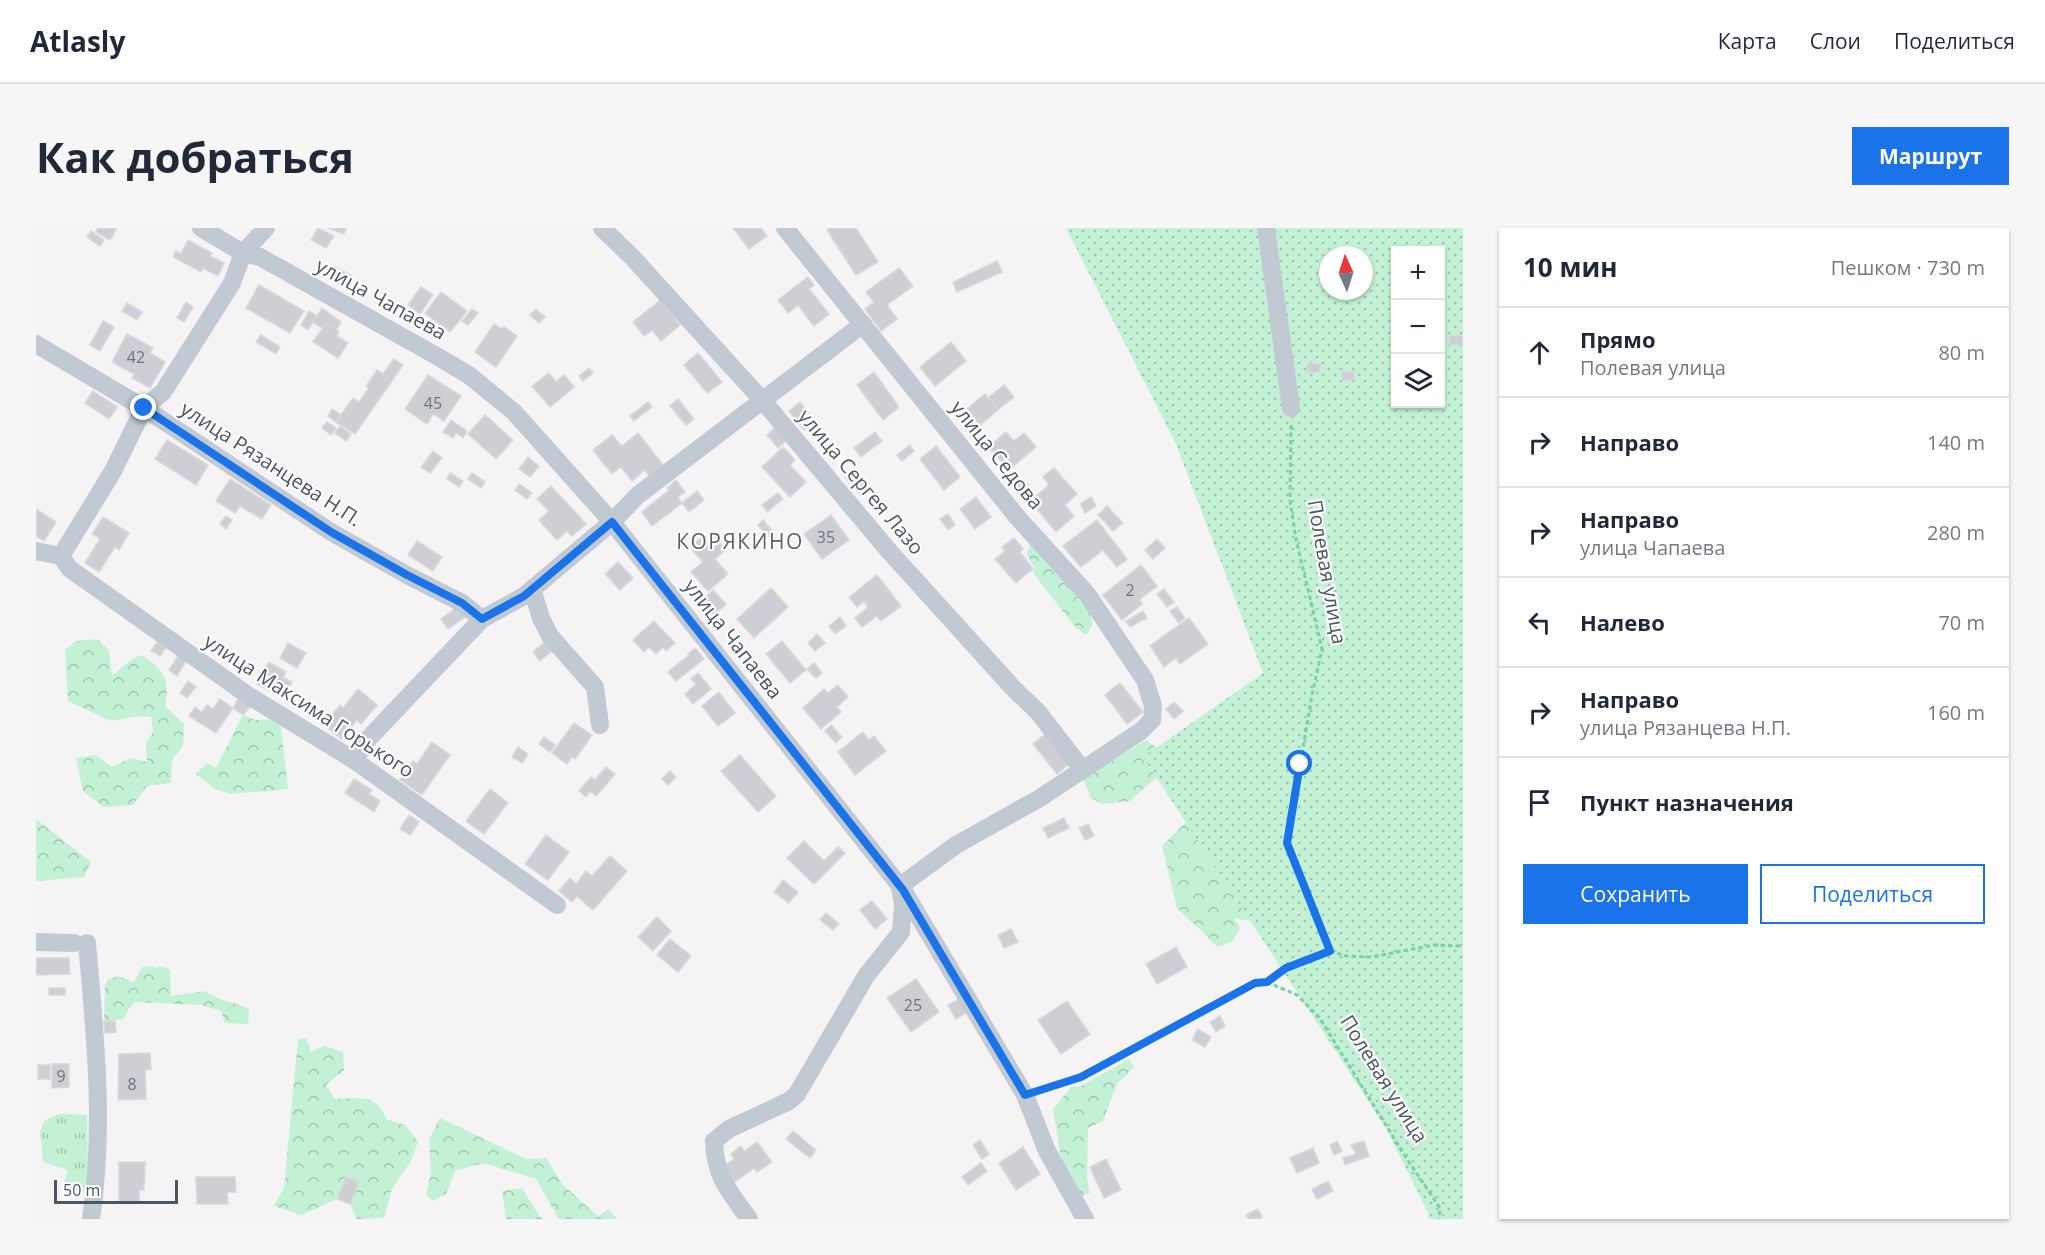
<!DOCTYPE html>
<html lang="ru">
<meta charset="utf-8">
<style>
body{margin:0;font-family:"Open Sans",sans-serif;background:#f6f6f7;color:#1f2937}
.controls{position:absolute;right:18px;top:18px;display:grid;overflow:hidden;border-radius:0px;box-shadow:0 2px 4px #0004}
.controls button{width:54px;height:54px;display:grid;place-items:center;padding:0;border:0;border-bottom:2px solid #e0e1e3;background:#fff;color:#1f2937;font:30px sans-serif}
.compass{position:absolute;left:1283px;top:18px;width:54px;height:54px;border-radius:50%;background:#fff;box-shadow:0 2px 4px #0004;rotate:357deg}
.scale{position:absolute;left:18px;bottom:15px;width:124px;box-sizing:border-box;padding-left:6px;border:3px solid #4a5661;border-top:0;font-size:16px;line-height:21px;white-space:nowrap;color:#4a5661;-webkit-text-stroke:4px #fff;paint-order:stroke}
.stop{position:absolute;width:18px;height:18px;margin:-14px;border:4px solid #1a73e8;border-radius:50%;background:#fff}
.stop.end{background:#1a73e8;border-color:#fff;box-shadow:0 2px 6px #0008}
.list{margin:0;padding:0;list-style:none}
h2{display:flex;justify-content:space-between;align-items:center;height:78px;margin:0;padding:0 24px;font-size:26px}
h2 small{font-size:20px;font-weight:400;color:#747a83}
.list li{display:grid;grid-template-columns:39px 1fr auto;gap:18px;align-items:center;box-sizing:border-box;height:90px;padding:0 24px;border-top:2px solid #e0e1e3}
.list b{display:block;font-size:22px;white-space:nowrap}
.list p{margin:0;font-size:20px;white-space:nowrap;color:#747a83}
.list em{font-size:20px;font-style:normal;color:#747a83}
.actions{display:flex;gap:12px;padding:18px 24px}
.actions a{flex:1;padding:14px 0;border:2px solid #1a73e8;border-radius:0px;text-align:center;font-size:21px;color:#1a73e8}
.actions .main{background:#1a73e8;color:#fff}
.icon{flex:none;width:33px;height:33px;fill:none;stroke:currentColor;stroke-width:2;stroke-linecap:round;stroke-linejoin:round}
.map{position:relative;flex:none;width:1427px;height:991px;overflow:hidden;border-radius:0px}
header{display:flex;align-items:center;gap:36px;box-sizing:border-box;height:84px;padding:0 30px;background:#fff;border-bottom:2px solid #e0e1e3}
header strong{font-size:28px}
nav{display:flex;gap:33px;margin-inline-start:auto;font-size:21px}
.intro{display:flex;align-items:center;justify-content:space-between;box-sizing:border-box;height:144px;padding:0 36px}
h1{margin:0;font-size:42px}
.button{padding:15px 27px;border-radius:0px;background:#1a73e8;color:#fff;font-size:21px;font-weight:700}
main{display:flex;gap:36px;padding:0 36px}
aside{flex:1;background:#fff;border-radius:0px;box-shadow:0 2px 4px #0004}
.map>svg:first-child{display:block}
.grass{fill:url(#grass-tufts)}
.forest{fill:url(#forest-crowns)}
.park{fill:url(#park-dots);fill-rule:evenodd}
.building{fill:#cdcfd5;stroke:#d7d9de;stroke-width:1.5}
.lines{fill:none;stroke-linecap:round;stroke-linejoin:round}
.path{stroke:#7ad0a6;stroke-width:3;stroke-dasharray:4.5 3;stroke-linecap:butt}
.minor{stroke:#c1cad2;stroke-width:18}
.route{stroke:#1a73e8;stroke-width:8}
.labels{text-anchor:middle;stroke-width:4.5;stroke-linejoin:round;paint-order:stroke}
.number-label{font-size:16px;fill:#6b747e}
.street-label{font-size:20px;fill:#4a5661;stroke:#fff}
.neighbourhood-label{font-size:21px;letter-spacing:1.5px;fill:#5f6368;stroke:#fff}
</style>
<header>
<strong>Atlasly</strong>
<nav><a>Карта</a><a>Слои</a><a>Поделиться</a></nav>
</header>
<div class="intro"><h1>Как добраться</h1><a class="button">Маршрут</a></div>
<main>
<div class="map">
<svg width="1427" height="991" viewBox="0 0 1427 991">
<defs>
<pattern id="grass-tufts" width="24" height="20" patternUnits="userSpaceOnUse" patternTransform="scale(1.5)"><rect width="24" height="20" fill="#c3f1d5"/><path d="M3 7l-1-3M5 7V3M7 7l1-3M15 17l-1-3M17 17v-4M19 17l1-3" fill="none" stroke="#a0c6b0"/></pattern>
<pattern id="forest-crowns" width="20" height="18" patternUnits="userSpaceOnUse" patternTransform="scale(1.5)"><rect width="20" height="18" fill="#c3f1d5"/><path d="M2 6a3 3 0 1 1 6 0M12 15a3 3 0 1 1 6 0" fill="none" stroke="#a0c6b0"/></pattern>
<pattern id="park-dots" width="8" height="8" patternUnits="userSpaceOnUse" patternTransform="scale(1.5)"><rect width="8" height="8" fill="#c3f1d5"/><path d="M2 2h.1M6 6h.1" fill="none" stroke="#a0c6b0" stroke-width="1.8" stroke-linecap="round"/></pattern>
</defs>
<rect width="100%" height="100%" fill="#f5f3f3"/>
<polygon class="grass" points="23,886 51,887 52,953 47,965 28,963 31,942 7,934 4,903 9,892"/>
<g class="forest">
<polygon points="994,316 1050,371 1057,396 1050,407 1040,400 997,345 999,340 991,327"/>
<path d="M61,411L73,422L76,448L96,431L106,427C127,441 135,452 129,478L148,496L147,518L136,532L135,555L111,558L97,577L68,579L47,563L40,530L60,527L76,539L94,530L111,534L110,515L117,504L115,489L102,488L75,493L32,473L29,422L40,413Z"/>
<polygon points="207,487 219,492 236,491 245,499 252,561 194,566 179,561 160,546 171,535 180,540"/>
<polygon points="1110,512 1129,526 1126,544 1094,573 1066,576 1055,570 1047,551"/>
<polygon points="1169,575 1226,695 1198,690 1204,700 1197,713 1182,719 1141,680 1126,618"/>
<polygon points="0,591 55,634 48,649 0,653"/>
<path d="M116,738L119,740L127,739L134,742L135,768L170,763C183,774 198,773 213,781L212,796L189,795L185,783L166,777L99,774L92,782L88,791L68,794L69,757L71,752L82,748L98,754L106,739Z"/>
<path d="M270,810L275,824L289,818L307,824L308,842L290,857L299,871C321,870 341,865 350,891L369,897L382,914L375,933L356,960L348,990L321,991L314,976L323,954L311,949L301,971L265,987L238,978L248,960L262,812Z"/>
<polygon points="1093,831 1098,839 1081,856 1067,893 1052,900 1051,950 1054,965 1044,968 1025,931 1017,881 1035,859 1045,858"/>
<polygon points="404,890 490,931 510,930 527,957 562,988 572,981 582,991 523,991 500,951 447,935 419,943 410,966 397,973 390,967 395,944 393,911"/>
<polygon points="486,960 503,987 507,991 470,991 466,963"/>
</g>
<path class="park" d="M1030,0H1427V991H1392L1393,987L1350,900L1107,529L1227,445L1140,216ZM1360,22H1404V176H1360ZM1292,27H1328V63H1292Z"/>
<g class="building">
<polygon points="62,0 81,0 74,12 60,4"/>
<polygon points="282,0 298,8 290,20 275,12"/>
<polygon points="292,0 310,0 308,6"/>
<polygon points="697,0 725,0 731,8 713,21"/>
<polygon points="794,0 820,0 842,34 820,47 791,2"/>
<polygon points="55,3 68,12 64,18 51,9"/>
<polygon points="152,12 176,25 174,28 188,35 182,48 167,40 165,44 137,29 140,23 145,26"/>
<polygon points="961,33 966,44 921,64 917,54"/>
<polygon points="299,39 315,47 308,59 293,51"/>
<polygon points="863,40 877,58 851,77 861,91 845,103 829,81 838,74 830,64"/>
<polygon points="772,49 778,57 773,61 793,86 778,98 762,77 752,85 742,72"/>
<polygon points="223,57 268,83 254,105 210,80"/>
<polygon points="385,59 397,67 384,86 372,77"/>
<polygon points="405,64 431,83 414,104 389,85"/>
<polygon points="624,72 644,97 625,113 616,102 608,108 597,94"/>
<polygon points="150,74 157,79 148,94 141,90"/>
<polygon points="91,75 106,84 101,92 86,83"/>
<polygon points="286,80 305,94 300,102 290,95 286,100 277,94"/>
<polygon points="436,81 442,85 432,97 426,93"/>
<polygon points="500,81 509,89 503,95 494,87"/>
<polygon points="273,83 281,88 272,102 265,97"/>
<polygon points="67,93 78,99 64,123 54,117"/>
<polygon points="290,95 303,104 301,108 312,115 302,130 277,114"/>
<polygon points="458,96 466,101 468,99 481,108 460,139 439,124"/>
<polygon points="91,106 117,120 114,125 129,134 114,160 96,150 98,146 76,134"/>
<polygon points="225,107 244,119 240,126 220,114"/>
<polygon points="1427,107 1427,116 1413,117 1413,108"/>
<polygon points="915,114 930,133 899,158 884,139"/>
<polygon points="662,125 686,154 671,165 648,137"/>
<polygon points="358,131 367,137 319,206 300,194 317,170 323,174 333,160 330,158 341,142 347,146"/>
<polygon points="1271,135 1284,136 1284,144 1271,144"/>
<polygon points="553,140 557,145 547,153 543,148"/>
<polygon points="1318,143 1319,152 1306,152 1306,144"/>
<polygon points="838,144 863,179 847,192 821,157"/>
<polygon points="513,145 520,154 528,147 538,159 514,179 496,158"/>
<polygon points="392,147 425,168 408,193 397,186 391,196 369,181"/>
<polygon points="968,157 978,169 962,182 952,170"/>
<polygon points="57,163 81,179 73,191 49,175"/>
<polygon points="949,166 962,182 943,198 930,182"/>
<polygon points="642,171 658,191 650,197 634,178"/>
<polygon points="612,174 616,179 598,193 594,188"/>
<polygon points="764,174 779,194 768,202 753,183"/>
<polygon points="296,181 305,187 300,194 292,188"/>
<polygon points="449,187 477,212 460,231 432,206"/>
<polygon points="415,192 431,203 427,210 420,205 417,210 407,204"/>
<polygon points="291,194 300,200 295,207 286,200"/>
<polygon points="304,198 315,206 310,213 299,205"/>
<polygon points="739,200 750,213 742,220 731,207"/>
<polygon points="839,204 846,213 825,229 818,220"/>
<polygon points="970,204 978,213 988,205 1000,219 973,242 952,219"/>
<polygon points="602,205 627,237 613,248 609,242 596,253 585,239 576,246 557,222 576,207 586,218"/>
<polygon points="131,212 172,237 160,257 119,231"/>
<polygon points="874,217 878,223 866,233 861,227"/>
<polygon points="900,218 924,249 908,262 884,231"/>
<polygon points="747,219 759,232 754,237 770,254 754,269 726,239"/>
<polygon points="397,223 406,230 394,245 385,239"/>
<polygon points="492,229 503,238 494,249 483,241"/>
<polygon points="1018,240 1041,266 1029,277 1038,288 1020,304 994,273 1013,257 1007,249"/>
<polygon points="817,242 834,260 826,268 809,250"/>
<polygon points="414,245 427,253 423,259 411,251"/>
<polygon points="436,245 449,254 445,260 432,251"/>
<polygon points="194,251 235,277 226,291 204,278 199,285 180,273"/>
<polygon points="987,251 993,258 983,267 977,259"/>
<polygon points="640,252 649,264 642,269 646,275 616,298 606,284 633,262 631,260"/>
<polygon points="483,256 496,265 491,271 479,262"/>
<polygon points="515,258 550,296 536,308 531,303 521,312 503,292 513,283 501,271"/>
<polygon points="661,263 668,272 653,284 646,275"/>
<polygon points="742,265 747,271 731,284 726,277"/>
<polygon points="940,269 955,289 939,301 924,281"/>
<polygon points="1055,269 1060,278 1049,285 1044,276"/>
<polygon points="1071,278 1087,295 1077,303 1062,287"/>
<polygon points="0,281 20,294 8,313 0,308"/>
<polygon points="912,286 919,297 912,302 904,291"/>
<polygon points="795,287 813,312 786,331 768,306"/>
<polygon points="190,288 196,292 190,301 184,296"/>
<polygon points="67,289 93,305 83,322 79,319 63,344 49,335 64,311 56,306"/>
<polygon points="727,292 737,304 732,309 722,297"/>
<polygon points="1061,292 1091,331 1081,339 1067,322 1045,339 1027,318"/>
<polygon points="668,307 673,312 678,308 690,322 679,331 692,346 672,363 655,344 667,334 654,319"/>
<polygon points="978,310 987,321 984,324 997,341 980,355 959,331 969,323 966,319"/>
<polygon points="1121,311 1129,320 1117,331 1109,322"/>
<polygon points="381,313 406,329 397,343 372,327"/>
<polygon points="582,334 597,350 584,362 569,346"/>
<polygon points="1105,337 1121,358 1103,372 1106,376 1086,392 1067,367"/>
<polygon points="841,347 865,378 845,393 841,388 826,399 819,390 832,379 828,373 821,379 813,369"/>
<polygon points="735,360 752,379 718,410 701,391"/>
<polygon points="1128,361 1138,374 1131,379 1121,366"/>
<polygon points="677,362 690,376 677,388 664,374"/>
<polygon points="421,379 429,389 412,401 405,391"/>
<polygon points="1141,379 1149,390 1143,395 1134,383"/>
<polygon points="1107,383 1111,390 1094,399 1090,393"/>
<polygon points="804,389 810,398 799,406 793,398"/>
<polygon points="1153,390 1172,416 1144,436 1140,430 1128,439 1114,418"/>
<polygon points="618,393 639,415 630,423 627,419 620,426 613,419 608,424 597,412"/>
<polygon points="781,406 789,415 779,423 772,415"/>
<polygon points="746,413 770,442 754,455 730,426"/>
<polygon points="121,414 130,419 124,428 115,423"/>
<polygon points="509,414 516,423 504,433 497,424"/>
<polygon points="252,415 270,425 261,440 244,430"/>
<polygon points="659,420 668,431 640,453 632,444 653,427 652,426"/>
<polygon points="142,428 150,433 141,448 133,442"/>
<polygon points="233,434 250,444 247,449 256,454 249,466 240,461 237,465 221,456"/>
<polygon points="778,435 786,445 780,450 771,441"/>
<polygon points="662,445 675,461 657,476 649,466 660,456 655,451"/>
<polygon points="152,453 160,459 151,470 144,465"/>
<polygon points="1084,455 1107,484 1091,496 1069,467"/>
<polygon points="802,457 812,469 801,479 805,484 785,501 767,480 788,461 792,465"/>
<polygon points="322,461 341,477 325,496 321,492 305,511 288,497 304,477 307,480"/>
<polygon points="683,464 699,485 682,498 666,478"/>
<polygon points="184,471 197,480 180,505 153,488 159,479 166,484 171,477 177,481"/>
<polygon points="202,471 214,479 207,487 197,480"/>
<polygon points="1138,474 1147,483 1138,491 1130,481"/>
<polygon points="538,495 556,507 539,531 536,529 531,536 516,525"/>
<polygon points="795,497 806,509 800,515 789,503"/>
<polygon points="827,504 833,512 838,508 850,523 819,547 802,524"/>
<polygon points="1012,504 1036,533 1021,546 997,516"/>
<polygon points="508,509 519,517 514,524 503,516"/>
<polygon points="396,514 414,527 386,567 364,552 377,533 381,536"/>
<polygon points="482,519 492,526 486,535 476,529"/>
<polygon points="704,527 740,568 722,584 685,543"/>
<polygon points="570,539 579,546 560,568 554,563 550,569 543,563 555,549 559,552"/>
<polygon points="634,543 640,549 632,557 626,551"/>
<polygon points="318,551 336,562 333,566 344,573 338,584 309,565"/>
<polygon points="454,561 472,575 448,606 430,593"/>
<polygon points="373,587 383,594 374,607 364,601"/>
<polygon points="1028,590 1033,600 1012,610 1007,600"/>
<polygon points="1052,596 1058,608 1049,612 1043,600"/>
<polygon points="510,607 533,624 512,652 489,636"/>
<polygon points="768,613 788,633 802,619 809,625 778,656 751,630"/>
<polygon points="574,628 591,643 557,682 541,668 536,674 523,663 534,650 540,656 550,643 556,648"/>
<polygon points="747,652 762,664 753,675 738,664"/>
<polygon points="836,673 851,691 839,701 824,682"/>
<polygon points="790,685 803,696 797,702 784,692"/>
<polygon points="621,689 635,703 617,723 602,709"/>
<polygon points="975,701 982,714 968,720 962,707"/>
<polygon points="634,711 655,728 642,744 621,727"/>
<polygon points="1140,719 1151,739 1121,756 1110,736"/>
<polygon points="0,730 33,730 34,746 0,747"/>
<polygon points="880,751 903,784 875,804 851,770"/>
<rect x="13" y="760" width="16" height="7"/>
<polygon points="924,771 932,784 920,791 912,777"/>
<polygon points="1031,773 1054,806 1025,826 1002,792"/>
<polygon points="1184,788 1189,798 1180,804 1174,794"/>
<polygon points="79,793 80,804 69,805 68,794"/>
<polygon points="1162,801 1175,809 1169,819 1156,812"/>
<polygon points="114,825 115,841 109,842 110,871 82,872 83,826"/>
<polygon points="16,836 33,836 33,859 16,860"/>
<rect x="2" y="837" width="12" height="14"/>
<polygon points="757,903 780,922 774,930 750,911"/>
<polygon points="944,912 953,926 946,931 937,917"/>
<polygon points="1301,913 1306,923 1298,927 1294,917"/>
<polygon points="1328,913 1333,928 1309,937 1307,930 1320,926 1315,917"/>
<polygon points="721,914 736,934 721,944 718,940 699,954 687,939 698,931 695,926 705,918 708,923"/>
<polygon points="987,919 1004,946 980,962 963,935"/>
<polygon points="1277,920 1283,935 1261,945 1254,930"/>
<polygon points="1070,931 1085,962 1068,970 1054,939"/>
<polygon points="83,934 109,934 108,962 103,962 103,974 83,974"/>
<polygon points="945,935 951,943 932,957 926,949"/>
<polygon points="160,949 199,949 200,964 191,964 192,976 161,976"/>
<polygon points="310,949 323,954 314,976 301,971"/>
<polygon points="1292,953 1297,963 1281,971 1276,961"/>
<polygon points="1222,981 1226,989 1222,991 1213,991 1210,987"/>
</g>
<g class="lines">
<g class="path">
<polyline points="1255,197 1254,273 1260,311 1286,421 1276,467 1251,615 1294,723"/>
<polyline points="1231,754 1261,767 1283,789 1369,928 1404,980 1403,991"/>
<polyline points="1005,862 1045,849 1219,755 1231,754 1250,740 1294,723 1311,728 1335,729 1398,717 1427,718"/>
</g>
<g class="minor">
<polyline points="165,0 207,25 224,29 406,131 434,148 478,184 576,294 867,662 989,867 1011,923 1049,991"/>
<polyline points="566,0 596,29 727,173 853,323 977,460 1002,484 1046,541"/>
<polyline points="1230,0 1255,180"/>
<polyline points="0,116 108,180 295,304 371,347 426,375 446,391"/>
<polyline points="0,323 25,328 34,341 213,468 318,532 521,677"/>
<polyline points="25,328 77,243 108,180 127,164 196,55 207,25 230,0"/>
<polyline points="496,361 505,390 514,408 559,459 564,497"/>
<polyline points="318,532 333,510 446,391 488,368 576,294 602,267 827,96"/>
<polyline points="0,714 38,715"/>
<path d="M51,715C59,807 69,899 55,991"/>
<path d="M713,991C693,963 679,949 678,913L693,901L753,873L761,866L830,748L865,704L867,677L864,658L920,617L1004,570L1105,503L1116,492L1117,478L1109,452L1051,366L982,290L749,0"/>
</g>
</g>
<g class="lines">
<polyline class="route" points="108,180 295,304 371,347 426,375 446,391 488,368 576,294 867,662 989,867 1045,849 1219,755 1231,754 1250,740 1294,723 1251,615 1264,536"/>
</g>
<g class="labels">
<g class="number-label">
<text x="100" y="135">42</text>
<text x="397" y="181">45</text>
<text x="790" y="315">35</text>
<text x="1094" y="368">2</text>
<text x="877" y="783">25</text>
<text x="25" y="854">9</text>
<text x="96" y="862">8</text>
</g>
<g class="street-label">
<text transform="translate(345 71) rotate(29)" y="7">улица Чапаева</text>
<text transform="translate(961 227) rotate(51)" y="7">улица Седова</text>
<text transform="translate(235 236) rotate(33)" y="7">улица Рязанцева Н.П.</text>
<text transform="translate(825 254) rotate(50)" y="7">улица Сергея Лазо</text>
<text transform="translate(1291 344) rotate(80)" y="7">Полевая улица</text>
<text transform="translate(697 411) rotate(52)" y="7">улица Чапаева</text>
<text transform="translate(273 478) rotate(33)" y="7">улица Максима Горького</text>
<text transform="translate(1348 851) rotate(58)" y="7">Полевая улица</text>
</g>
<g class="neighbourhood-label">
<text x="704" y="321">КОРЯКИНО</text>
</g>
</g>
</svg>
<div class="controls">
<button>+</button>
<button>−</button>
<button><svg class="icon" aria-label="layers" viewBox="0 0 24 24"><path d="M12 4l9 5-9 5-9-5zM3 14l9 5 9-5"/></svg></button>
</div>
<svg class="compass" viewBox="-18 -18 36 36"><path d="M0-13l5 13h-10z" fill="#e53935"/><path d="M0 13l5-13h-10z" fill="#747a83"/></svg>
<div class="scale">50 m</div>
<div class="stop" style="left:1264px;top:536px"></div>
<div class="stop end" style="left:108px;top:180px"></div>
</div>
<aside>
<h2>10 мин<small>Пешком · 730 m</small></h2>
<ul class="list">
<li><svg class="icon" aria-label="ahead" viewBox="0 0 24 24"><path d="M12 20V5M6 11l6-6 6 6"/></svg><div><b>Прямо</b><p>Полевая улица</p></div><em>80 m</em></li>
<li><svg class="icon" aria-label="right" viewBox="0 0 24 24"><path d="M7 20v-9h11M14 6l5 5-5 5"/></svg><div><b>Направо</b></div><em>140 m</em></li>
<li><svg class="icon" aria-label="right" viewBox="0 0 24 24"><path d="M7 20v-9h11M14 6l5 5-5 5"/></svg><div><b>Направо</b><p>улица Чапаева</p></div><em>280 m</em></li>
<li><svg class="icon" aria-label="left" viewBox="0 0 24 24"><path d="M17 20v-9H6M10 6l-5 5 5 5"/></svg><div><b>Налево</b></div><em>70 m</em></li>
<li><svg class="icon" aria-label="right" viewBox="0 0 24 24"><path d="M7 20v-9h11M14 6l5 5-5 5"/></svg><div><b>Направо</b><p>улица Рязанцева Н.П.</p></div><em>160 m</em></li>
<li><svg class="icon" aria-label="arrive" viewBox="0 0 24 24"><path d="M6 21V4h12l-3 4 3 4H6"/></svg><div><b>Пункт назначения</b></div></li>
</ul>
<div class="actions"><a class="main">Сохранить</a><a>Поделиться</a></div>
</aside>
</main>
